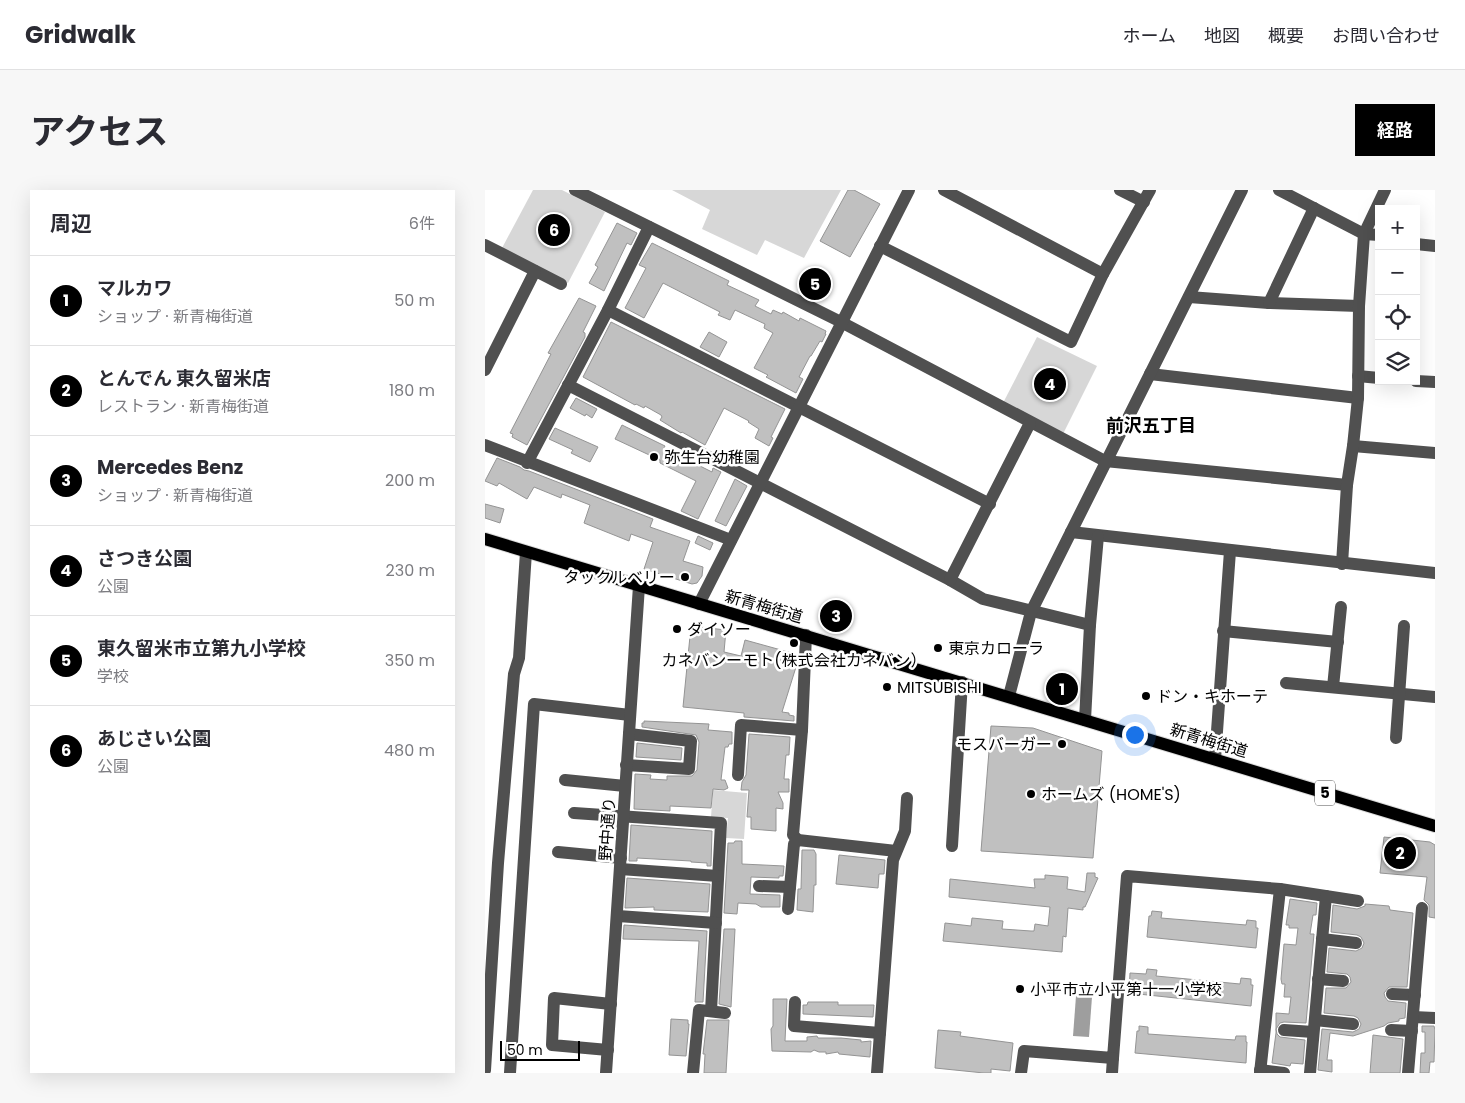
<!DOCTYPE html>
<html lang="ja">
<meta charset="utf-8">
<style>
body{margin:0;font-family:Poppins,"Noto Sans JP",sans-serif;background:#f7f7f7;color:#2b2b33}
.controls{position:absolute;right:15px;top:15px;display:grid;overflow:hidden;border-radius:0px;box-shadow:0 5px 20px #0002}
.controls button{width:45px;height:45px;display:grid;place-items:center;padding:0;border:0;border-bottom:1px solid #e1e1e2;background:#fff;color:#2b2b33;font:25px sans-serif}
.scale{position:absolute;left:15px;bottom:12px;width:80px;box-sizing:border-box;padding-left:5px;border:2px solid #000;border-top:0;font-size:14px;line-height:18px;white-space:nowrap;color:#000;-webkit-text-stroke:4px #fff;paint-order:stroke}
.you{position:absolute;left:649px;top:544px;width:18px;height:18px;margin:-12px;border:4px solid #fff;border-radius:50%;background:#1a73e8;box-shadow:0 0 0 8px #1a73e833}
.badge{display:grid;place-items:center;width:32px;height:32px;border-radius:50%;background:#000;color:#fff;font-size:16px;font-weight:700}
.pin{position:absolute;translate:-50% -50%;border:2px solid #fff;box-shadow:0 1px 5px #0006}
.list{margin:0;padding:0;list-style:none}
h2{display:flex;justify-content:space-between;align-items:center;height:65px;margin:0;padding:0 20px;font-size:21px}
h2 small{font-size:16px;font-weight:400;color:#7c7c81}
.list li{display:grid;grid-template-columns:32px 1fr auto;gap:15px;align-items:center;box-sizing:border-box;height:90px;padding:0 20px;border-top:1px solid #e1e1e2}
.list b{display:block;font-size:19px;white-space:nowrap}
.list p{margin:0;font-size:16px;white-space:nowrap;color:#7c7c81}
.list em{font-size:16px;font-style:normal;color:#7c7c81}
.icon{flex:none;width:28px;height:28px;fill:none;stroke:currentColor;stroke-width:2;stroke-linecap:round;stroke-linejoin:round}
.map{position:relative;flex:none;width:950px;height:883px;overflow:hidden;border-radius:0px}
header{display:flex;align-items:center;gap:30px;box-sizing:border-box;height:70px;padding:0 25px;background:#fff;border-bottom:1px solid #e1e1e2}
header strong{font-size:24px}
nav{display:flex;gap:28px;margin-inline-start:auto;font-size:18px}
.intro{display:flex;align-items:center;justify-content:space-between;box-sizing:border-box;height:120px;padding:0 30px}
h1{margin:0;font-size:35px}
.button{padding:12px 22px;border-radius:0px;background:#000;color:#fff;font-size:18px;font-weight:700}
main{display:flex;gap:30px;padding:0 30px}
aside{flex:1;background:#fff;border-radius:0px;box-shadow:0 5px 20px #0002}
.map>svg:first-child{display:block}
.green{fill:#d7d7d7}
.water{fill:#9e9e9e}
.building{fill:#c0c0c0;stroke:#949494}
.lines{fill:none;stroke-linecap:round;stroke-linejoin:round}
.major-casing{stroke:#dbdbdb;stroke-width:14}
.minor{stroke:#505050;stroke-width:12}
.major{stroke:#000;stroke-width:12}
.poi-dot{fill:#000;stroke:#fff;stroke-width:2}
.labels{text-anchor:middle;stroke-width:5;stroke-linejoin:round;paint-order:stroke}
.shield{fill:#fff;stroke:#4c4c4c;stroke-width:1}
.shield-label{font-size:15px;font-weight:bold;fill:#000}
.poi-label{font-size:16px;fill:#000;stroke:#fff;text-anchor:start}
.street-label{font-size:16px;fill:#000;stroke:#fff}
.neighbourhood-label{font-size:18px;font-weight:bold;fill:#000;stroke:#fff}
</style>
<header>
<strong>Gridwalk</strong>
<nav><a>ホーム</a><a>地図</a><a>概要</a><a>お問い合わせ</a></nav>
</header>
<div class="intro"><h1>アクセス</h1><a class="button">経路</a></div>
<main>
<aside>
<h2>周辺<small>6件</small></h2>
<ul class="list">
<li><span class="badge">1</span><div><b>マルカワ</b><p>ショップ · 新青梅街道</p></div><em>50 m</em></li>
<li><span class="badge">2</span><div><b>とんでん 東久留米店</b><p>レストラン · 新青梅街道</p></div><em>180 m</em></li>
<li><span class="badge">3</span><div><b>Mercedes Benz</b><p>ショップ · 新青梅街道</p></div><em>200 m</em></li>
<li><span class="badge">4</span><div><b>さつき公園</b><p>公園</p></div><em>230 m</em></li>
<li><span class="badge">5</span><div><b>東久留米市立第九小学校</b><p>学校</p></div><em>350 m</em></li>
<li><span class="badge">6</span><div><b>あじさい公園</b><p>公園</p></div><em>480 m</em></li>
</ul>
</aside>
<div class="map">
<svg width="950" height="883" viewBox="0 0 950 883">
<rect width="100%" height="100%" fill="#fff"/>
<g class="green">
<polygon points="48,0 77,0 120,22 83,93 17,58"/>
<polygon points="187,0 356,0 319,68 280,50 272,65 217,39 225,20"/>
<polygon points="552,147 612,176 578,244 518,213"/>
<polygon points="228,600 262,603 259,649 241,648 243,628 226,627"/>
</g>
<polygon class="water" points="591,806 607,807 604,847 588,846"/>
<g class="building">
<polygon points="363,0 369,0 395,14 365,67 335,51"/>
<polygon points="132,33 152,43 146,55 142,53 119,101 104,93 113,77 110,75"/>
<polygon points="167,53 244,91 242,95 274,110 270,116 286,124 288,120 297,124 298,122 314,131 315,128 341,141 340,144 341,144 337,152 335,151 326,166 325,166 314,187 318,189 311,203 281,187 283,185 269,178 288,143 279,138 280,134 250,120 245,130 233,125 235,122 178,93 159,128 140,118 161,78 154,75"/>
<polygon points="94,108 111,116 98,142 100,143 100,147 42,255 27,247 28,244 25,243 66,164 63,163"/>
<polygon points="126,132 300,219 286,247 288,248 284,256 270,248 274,239 263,232 264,231 239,218 220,255 197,242 196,243 175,230 177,227 176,225 160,216 159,218 151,214 150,215 98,187"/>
<polygon points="224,142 242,152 234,167 215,157"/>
<polygon points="91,208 112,219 107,228 101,224 100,226 85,218"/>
<polygon points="137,235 180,256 179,258 227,282 228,278 236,282 213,329 196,321 211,291 175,273 175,270 130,249"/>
<polygon points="70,238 113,257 105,272 86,263 88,260 64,249"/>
<polygon points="12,268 35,277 39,280 44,281 168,329 165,337 205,351 198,371 218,377 217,386 212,393 207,394 159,379 168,352 146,344 144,351 99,333 105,315 77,304 76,308 49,297 42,309 14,293 12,296 0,291"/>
<polygon points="250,289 262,296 241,336 230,331"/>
<polygon points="0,314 19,319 15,333 0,328"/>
<polygon points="213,346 228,353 225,360 210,353"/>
<polygon points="206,436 241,440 239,462 256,466 260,450 307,463 305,471 312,473 311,477 297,522 304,523 304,525 309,526 309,531 259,527 259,523 198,517"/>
<polygon points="159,531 224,534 223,540 247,542 247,554 244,554 243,557 240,557 236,590 240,590 243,598 239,600 228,599 226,618 185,616 185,621 149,619 150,584 166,585 165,589 182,590 182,586 207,586 212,580 214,552 211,545 157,537 157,533 159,533"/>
<polygon points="506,536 548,538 617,561 608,668 496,661"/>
<polygon points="264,544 305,547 304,565 301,565 299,589 304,589 304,602 293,602 298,613 298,619 291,618 291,641 266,639 266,627 262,627 264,600 256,600 257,592 261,585"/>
<polygon points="152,553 197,558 196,570 151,567"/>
<polygon points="146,635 227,641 226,676 222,676 222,673 206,672 206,671 152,668 152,671 144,671"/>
<polygon points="899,647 945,652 950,655 950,728 944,727 944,715 939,710 942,687 895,683"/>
<polygon points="250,651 257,651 257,674 299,676 298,686 294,686 294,688 266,687 265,704 295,705 295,717 276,717 271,714 253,713 252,724 239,723 243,653 249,653"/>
<polygon points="317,660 329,660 331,664 331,695 329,695 328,722 312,720 313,699 316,699"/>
<polygon points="354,665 400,670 399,684 394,684 393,698 351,694"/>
<polygon points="602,683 610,683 610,687 613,688 600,717 598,717 598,720 583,718 581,747 578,746 577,762 458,751 460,733 486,736 487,728 518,731 517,739 546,741 549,741 550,734 563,736 565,717 464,707 465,689 550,698 549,689 560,689 560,685 583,687 582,699 600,702"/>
<polygon points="142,688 225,694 223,722 169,720 169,717 140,718"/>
<polygon points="805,709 832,713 831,725 828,725 825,744 829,744 821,833 799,832 795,833 791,839 792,844 795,847 820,850 818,874 806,873 805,876 787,873 791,843 791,823 804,824 806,807 799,807 800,794 797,794 796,789 799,754 811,755 813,738 804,738 804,735 801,735"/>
<polygon points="880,714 904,716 905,720 928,723 922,797 904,797 899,803 900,807 903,811 921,813 920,828 914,829 914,831 903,833 899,836 868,846 845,843 842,870 847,870 847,882 833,880 837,839 868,842 874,839 876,834 873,828 869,826 839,823 841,798 861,798 866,792 865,787 862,784 842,782 844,758 871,761 877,758 879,753 876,747 872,745 846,742 848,715 872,719 880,716"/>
<polygon points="667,721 677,722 676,728 761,735 762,730 771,731 771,738 773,738 771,758 662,747 664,726 666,726"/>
<polygon points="139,735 222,741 218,812 210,812 214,751 138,749"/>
<polygon points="239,739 250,739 246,817 234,814"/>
<polygon points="662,779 672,780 671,786 755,794 756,788 766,789 766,795 768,795 766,816 644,803 645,783 661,784"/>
<polygon points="288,809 302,809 300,851 322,851 322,847 332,846 333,848 356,848 376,850 376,852 386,851 385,867 354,864 353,862 341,864 341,862 334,862 329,860 326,862 287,861 286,839 288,836"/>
<polygon points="323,812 353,812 353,815 389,815 388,827 318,824 318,815 322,815"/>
<polygon points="186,829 203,830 203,834 204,834 201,866 184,865"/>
<polygon points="222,830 244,830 241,883 219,883 220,864 218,864"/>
<polygon points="654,836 663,837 663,844 750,850 751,846 761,846 761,852 762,852 761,873 650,863 652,841 654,841"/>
<polygon points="937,836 949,836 950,840 949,872 945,872 944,883 935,883 936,863 940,863 940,842 937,842"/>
<polygon points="453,840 476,842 475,846 528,853 525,881 506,879 506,883 499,883 450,878"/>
<polygon points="888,845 918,849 915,883 885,883"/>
</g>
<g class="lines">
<defs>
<polyline id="major" points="0,349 950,636"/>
</defs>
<use href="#major" class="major-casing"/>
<g class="minor">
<polyline points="90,0 356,132 620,271 862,295"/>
<polyline points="459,0 618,84"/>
<polyline points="635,0 659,12"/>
<polyline points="794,0 879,44 894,45"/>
<polyline points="931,54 950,56"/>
<polyline points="0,55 76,94"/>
<polyline points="395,56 586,152 618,84 665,0"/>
<polyline points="704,107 784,113 874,116"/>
<polyline points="784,113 829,18"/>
<polyline points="123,120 505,314"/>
<polyline points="0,180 50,81"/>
<polyline points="665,184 873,208"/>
<polyline points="873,186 894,188"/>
<polyline points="931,191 950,192"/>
<polyline points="83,195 465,390 498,409 605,435"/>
<polyline points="0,255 246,350"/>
<polyline points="868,256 950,263"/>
<polyline points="42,273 123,120 164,37"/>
<polyline points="586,342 950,383"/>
<polyline points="857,374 862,295 868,256 873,208 874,116 879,44 900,0"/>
<polyline points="465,390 545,233"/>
<polyline points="214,414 424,0"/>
<polyline points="738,441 853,452"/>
<polyline points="321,445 317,540 308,645 313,650 411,661"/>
<polyline points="801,493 950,507"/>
<polyline points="848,497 856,417"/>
<polyline points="524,506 546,422 757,0"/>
<polyline points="600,530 605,435 613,346"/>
<polyline points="911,548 919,436"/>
<polyline points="730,569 745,361"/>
<polyline points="141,575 204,579 206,551 144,544"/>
<polyline points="253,585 256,535 317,540"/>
<polyline points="80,590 140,596"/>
<polyline points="89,623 236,633 226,821"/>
<polyline points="467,656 477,492"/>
<polyline points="73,662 136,668"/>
<polyline points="135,679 233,686"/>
<polyline points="274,696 305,697"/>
<polyline points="303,719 309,654 313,650"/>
<polyline points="133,726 231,733"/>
<polyline points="837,749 871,753"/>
<polyline points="833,789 858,791"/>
<polyline points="907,804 930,805"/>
<polyline points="310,812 309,836 395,843"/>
<polyline points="928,827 950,828"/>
<polyline points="830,830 868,834"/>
<polyline points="799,840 828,842"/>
<polyline points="906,840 927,841"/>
<polyline points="123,860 67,855 69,808 126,814"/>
<polyline points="0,880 13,673 29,484 34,468 41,362"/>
<polyline points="775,880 799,883"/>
<polyline points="25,883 49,514 145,525"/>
<polyline points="121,883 154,396"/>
<polyline points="208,883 214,820 240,823"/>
<polyline points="392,883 408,670 420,641 422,608"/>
<polyline points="536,883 539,861 628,868 642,686 795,699 873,711"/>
<polyline points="627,883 628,868"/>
<polyline points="775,883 795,699"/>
<polyline points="825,883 841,706"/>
<polyline points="923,883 937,718"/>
</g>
<use href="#major" class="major"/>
</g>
<g class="poi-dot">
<circle cx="169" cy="267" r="5"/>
<circle cx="200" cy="387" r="5"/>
<circle cx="192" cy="439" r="5"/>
<circle cx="309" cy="453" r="5"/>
<circle cx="453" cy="458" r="5"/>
<circle cx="402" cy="497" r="5"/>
<circle cx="661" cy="506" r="5"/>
<circle cx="577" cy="554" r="5"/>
<circle cx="546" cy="604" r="5"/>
<circle cx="535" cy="799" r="5"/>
</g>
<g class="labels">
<rect class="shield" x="830" y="590.5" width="20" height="25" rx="4"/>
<g class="shield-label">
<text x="840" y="608">5</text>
</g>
<g class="poi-label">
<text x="179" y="273">弥生台幼稚園</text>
<text x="190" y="393" text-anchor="end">タックルベリー</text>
<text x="202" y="445">ダイソー</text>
<text x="463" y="464">東京カローラ</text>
<text x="309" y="476" text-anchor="middle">カネバンーモト(株式会社カネバン）</text>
<text x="412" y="503">MITSUBISHI</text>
<text x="671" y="512">ドン・キホーテ</text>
<text x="567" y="560" text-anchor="end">モスバーガー</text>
<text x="556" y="610">ホームズ (HOME'S)</text>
<text x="545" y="805">小平市立小平第十一小学校</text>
</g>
<g class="street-label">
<text transform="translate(279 416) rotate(16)" y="6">新青梅街道</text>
<text transform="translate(724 550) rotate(17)" y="6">新青梅街道</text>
<text transform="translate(122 639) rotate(-86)" y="6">野中通り</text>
</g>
<g class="neighbourhood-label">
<text x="666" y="242">前沢五丁目</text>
</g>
</g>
</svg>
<div class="controls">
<button>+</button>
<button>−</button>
<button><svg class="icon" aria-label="locate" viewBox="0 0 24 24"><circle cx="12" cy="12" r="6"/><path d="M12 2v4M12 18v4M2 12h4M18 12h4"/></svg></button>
<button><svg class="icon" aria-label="layers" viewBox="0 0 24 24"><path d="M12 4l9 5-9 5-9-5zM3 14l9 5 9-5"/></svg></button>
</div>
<div class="scale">50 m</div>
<div class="you"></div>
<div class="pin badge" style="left:577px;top:499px">1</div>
<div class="pin badge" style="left:915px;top:663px">2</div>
<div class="pin badge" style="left:351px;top:426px">3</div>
<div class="pin badge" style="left:565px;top:194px">4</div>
<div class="pin badge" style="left:330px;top:94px">5</div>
<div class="pin badge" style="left:69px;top:40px">6</div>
</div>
</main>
